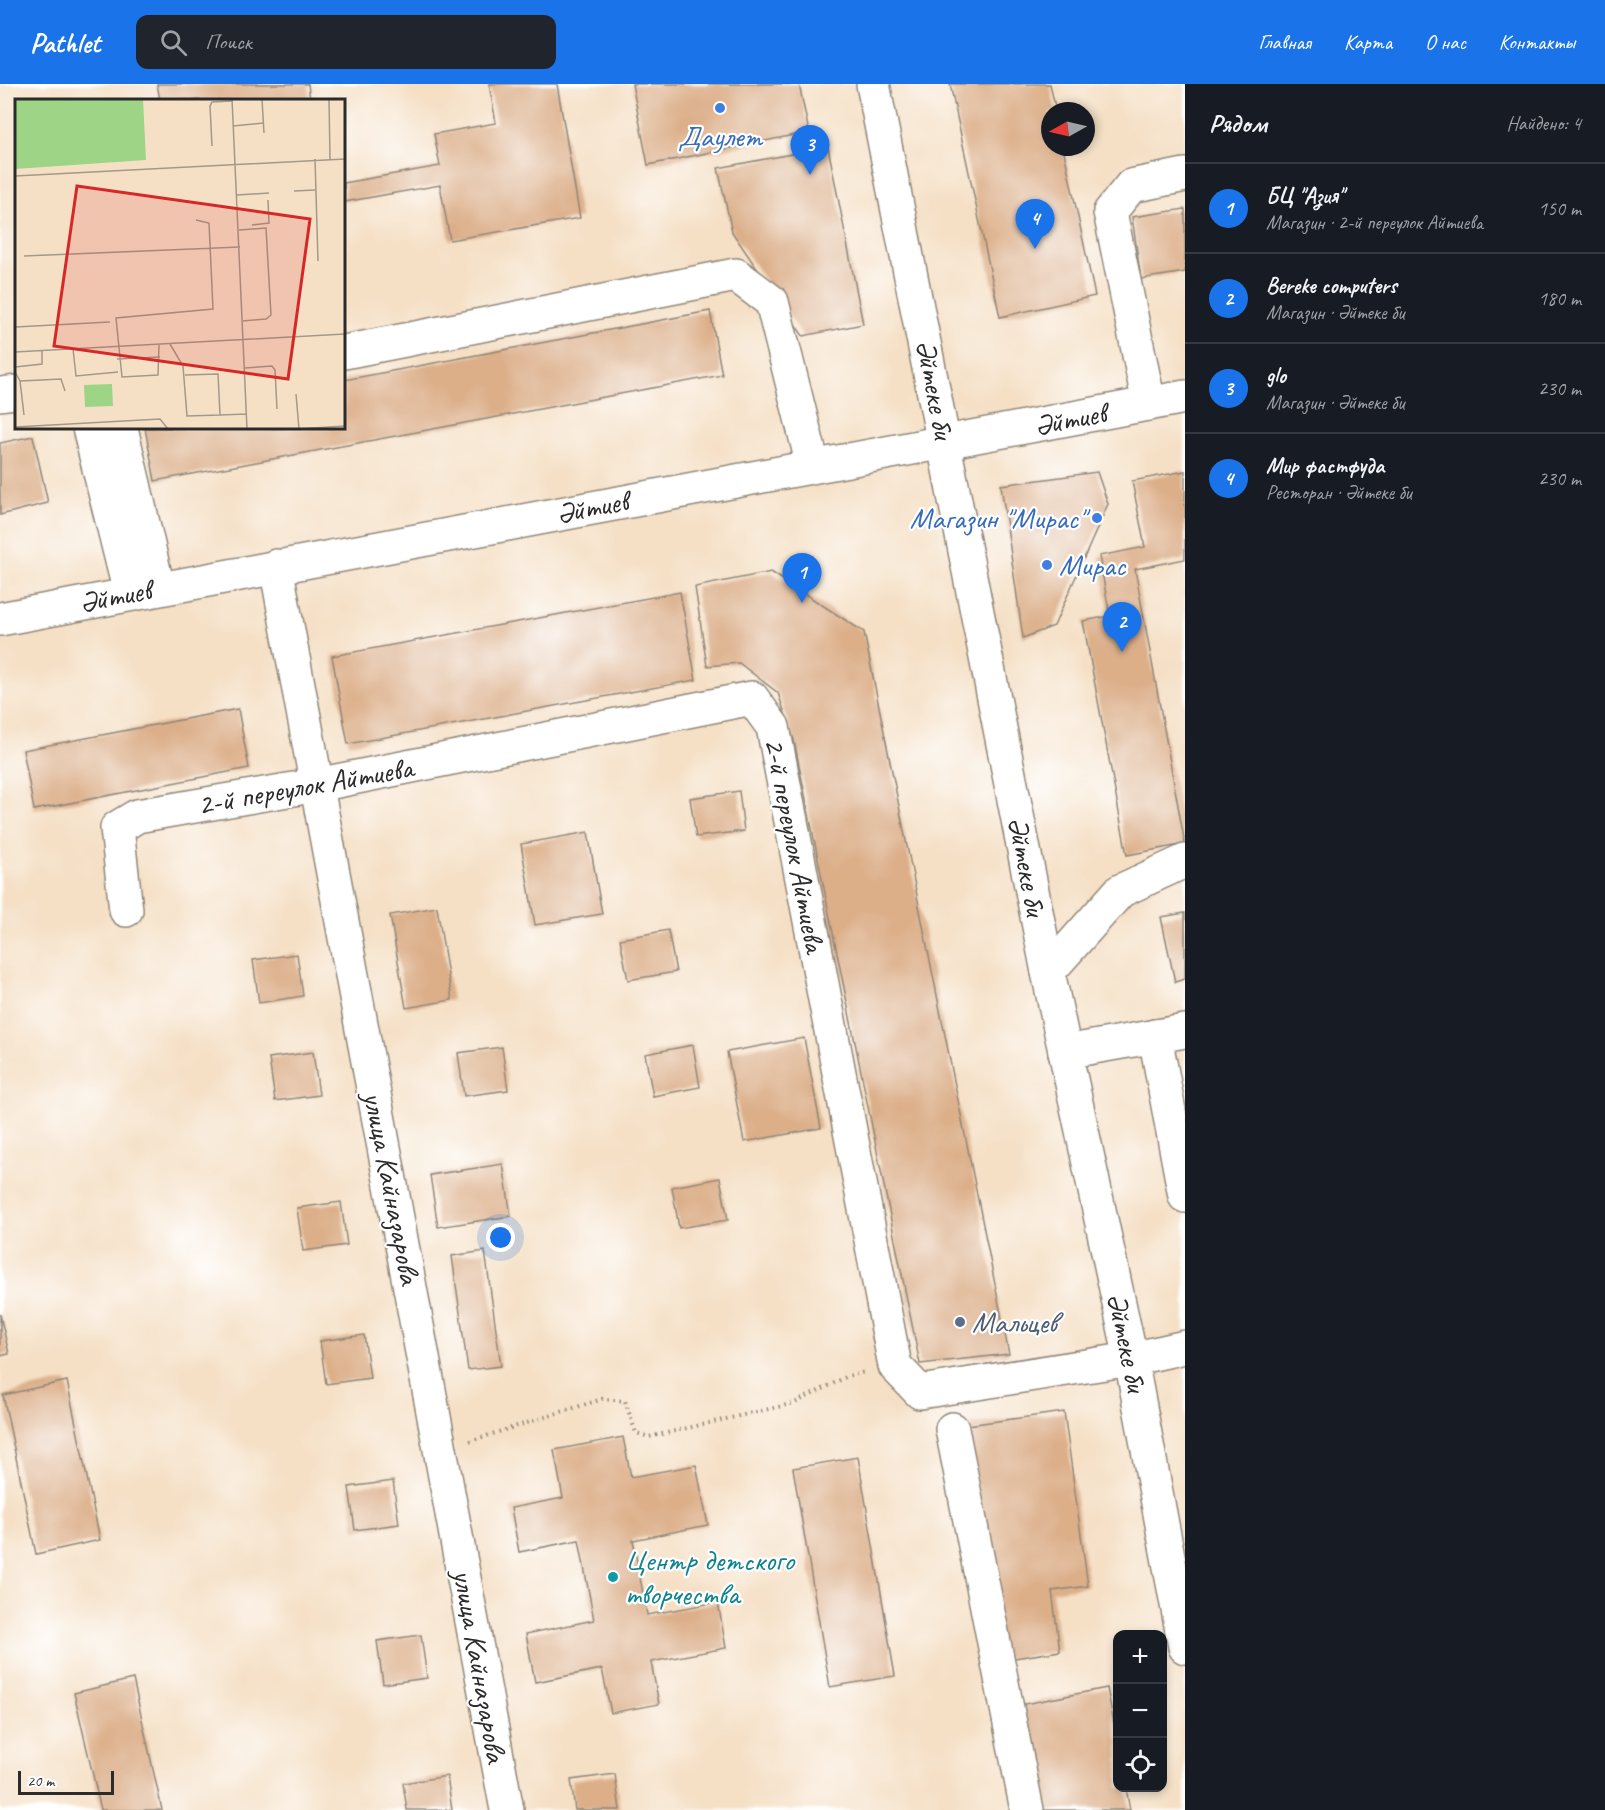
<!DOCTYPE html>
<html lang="ru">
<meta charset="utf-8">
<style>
body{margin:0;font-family:Caveat,sans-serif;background:#20242c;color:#f1f3f6}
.controls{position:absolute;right:18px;bottom:18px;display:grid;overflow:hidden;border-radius:12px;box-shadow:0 3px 9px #0003}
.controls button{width:54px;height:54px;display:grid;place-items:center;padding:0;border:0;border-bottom:2px solid #363941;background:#171b24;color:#f1f3f6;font:30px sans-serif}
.compass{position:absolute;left:1041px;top:18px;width:54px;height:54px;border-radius:50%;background:#171b24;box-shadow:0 3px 9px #0003;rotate:262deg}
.scale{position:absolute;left:18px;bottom:15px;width:96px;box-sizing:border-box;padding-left:6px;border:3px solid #2b2b2b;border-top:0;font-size:16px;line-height:21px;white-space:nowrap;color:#2b2b2b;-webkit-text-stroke:4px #fff;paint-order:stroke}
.you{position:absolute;left:501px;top:1154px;width:21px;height:21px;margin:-15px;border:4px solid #fff;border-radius:50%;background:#1a73e8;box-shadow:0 0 0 9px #1a73e833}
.badge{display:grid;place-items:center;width:39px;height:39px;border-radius:50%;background:#1a73e8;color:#fff;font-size:20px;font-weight:700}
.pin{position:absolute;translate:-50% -50px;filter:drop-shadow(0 2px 3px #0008)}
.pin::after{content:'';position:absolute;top:32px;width:21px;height:18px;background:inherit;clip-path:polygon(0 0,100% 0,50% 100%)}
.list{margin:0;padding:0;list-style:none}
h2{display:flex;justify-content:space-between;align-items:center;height:78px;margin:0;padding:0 24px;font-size:26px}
h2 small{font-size:20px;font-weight:400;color:#9ea1a6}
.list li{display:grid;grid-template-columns:39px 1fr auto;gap:18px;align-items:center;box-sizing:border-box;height:90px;padding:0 24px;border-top:2px solid #363941}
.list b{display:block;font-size:22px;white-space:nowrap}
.list p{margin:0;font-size:20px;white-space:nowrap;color:#9ea1a6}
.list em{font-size:20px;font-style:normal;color:#9ea1a6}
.icon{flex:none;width:33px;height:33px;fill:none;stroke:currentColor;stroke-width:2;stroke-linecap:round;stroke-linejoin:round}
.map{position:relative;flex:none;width:1185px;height:1726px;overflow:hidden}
header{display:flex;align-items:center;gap:36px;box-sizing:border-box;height:84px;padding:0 30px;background:#1a73e8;color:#fff}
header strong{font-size:28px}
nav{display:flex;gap:33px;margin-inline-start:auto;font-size:21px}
.search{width:420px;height:54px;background:#20242c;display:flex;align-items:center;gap:15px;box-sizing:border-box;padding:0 21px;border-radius:12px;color:#9ea1a6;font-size:22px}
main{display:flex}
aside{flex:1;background:#171b24}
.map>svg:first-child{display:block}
.building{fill:#dcaf89}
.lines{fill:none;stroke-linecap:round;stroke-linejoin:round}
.minor-casing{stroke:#908678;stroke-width:36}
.path{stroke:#908678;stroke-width:4;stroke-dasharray:1.5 4.5;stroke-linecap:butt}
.minor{stroke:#fff;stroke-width:33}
.shop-dot{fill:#3f7fe0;stroke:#fff;stroke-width:2}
.service-dot{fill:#5c6f8a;stroke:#fff;stroke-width:2}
.culture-dot{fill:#0f9aa8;stroke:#fff;stroke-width:2}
.labels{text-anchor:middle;stroke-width:4.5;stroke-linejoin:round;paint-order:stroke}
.shop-label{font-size:30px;fill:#366cbe;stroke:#fff}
.street-label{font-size:30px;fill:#2b2b2b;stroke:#fff}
.service-label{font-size:30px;fill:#4e5e75;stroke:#fff;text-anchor:start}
.culture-label{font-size:30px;fill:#0d838f;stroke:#fff;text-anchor:start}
.inset-road{fill:none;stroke:#a49888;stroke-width:1.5}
.view{fill:#d62828;fill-opacity:0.15;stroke:#d62828;stroke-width:3}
.inset-edge{fill:none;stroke:#2b2b2b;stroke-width:3}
</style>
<header>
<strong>Pathlet</strong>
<div class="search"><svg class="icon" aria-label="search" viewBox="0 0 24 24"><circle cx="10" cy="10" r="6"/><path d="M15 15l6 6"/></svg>Поиск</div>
<nav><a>Главная</a><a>Карта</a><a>О нас</a><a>Контакты</a></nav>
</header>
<main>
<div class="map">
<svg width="1185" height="1726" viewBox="0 0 1185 1726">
<rect width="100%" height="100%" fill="#fff"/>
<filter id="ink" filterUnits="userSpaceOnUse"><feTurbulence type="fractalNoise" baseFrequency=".0167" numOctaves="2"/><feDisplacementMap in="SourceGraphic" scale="12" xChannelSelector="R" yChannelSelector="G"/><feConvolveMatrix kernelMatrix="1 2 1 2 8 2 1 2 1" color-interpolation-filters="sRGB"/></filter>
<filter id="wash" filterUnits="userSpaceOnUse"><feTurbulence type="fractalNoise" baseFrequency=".008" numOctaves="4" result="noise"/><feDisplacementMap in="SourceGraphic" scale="24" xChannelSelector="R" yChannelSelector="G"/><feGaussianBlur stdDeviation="1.35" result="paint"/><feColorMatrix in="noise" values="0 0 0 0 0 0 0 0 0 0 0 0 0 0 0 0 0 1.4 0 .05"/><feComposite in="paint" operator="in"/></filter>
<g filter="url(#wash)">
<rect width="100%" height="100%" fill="#f5e0c6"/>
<g id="blocks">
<g class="building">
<polygon points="157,0 308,0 310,16 160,16"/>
<polygon points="489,0 557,0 580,134 450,156 440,101 344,118 344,99 440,82 434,50 496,39"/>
<polygon points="632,0 799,0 809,48 648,81"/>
<polygon points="950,0 1050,0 1056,27 1050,27 1050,63 1063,63 1095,212 1000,233"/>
<polygon points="828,63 863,240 803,252 732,148 718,84"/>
<polygon points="1185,125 1185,188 1141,195 1132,133"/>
<polygon points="710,227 722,291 155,397 145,344 344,344 344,296"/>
<polygon points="33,352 48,419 0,431 0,359"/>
<polygon points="1185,387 1185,475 1135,485 1185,760 1127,771 1083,537 1110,532 1099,472 1145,463 1132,397"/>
<polygon points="1097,388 1108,420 1054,542 1023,554 1001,401"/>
<polygon points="771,488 864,548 1009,1270 920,1280 794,656 778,609 739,579 707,582 695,503"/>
<polygon points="680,508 696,596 348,660 332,572"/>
<polygon points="238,625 249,684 34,726 23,666"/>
<polygon points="739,707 744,747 696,753 690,714"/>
<polygon points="588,748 602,830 535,841 521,760"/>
<polygon points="437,823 452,916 406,924 390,831"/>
<polygon points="1185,829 1185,895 1175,898 1161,833"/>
<polygon points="668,846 676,888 628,896 620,855"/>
<polygon points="297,870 303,912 259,919 253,876"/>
<polygon points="804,954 821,1044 744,1058 727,968"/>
<polygon points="693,961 700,1003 653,1012 645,970"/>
<polygon points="502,963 508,1006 464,1012 458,969"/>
<polygon points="313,968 319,1011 275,1017 269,974"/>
<polygon points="503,1080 511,1132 438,1143 430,1091"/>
<polygon points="720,1094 728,1136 679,1144 672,1103"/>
<polygon points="341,1118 347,1161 303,1167 297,1124"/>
<polygon points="485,1167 501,1282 468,1286 452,1172"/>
<polygon points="0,1230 9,1270 0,1272"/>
<polygon points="364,1251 370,1294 326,1300 320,1257"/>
<polygon points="67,1297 100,1456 36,1470 3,1311"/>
<polygon points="1064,1328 1088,1502 1052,1507 1060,1567 1001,1576 968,1341"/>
<polygon points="623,1353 631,1393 696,1381 708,1441 633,1456 647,1531 718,1518 726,1564 651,1578 659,1620 611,1629 602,1585 535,1598 526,1550 594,1536 579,1456 519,1468 511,1424 563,1414 554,1366"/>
<polygon points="858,1373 895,1592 830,1603 793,1384"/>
<polygon points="393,1397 399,1440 355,1446 349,1403"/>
<polygon points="421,1551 427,1594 383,1600 377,1557"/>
<polygon points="133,1595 162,1726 101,1726 74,1609"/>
<polygon points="1107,1604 1118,1660 1118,1704 1126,1704 1130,1726 1034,1726 1014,1622"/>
<polygon points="615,1690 620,1726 575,1726 571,1696"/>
<polygon points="447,1692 452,1726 407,1726 403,1699"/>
</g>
</g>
</g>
<g filter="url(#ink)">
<use href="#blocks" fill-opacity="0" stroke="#908678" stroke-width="1.5"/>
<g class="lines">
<defs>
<g id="minor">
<polyline points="873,0 1048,888 1131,1275 1185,1563"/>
<polyline points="344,268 736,191 772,218 813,382"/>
<polyline points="0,310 16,308"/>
<polyline points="1149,320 1110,128 1131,102 1185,91"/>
<polyline points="89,344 130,509"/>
<polyline points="121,344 158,504"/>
<polyline points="276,482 507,1726"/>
<polyline points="0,535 1185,313"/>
<polyline points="126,826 117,744 137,732 317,701 752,614 773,643 895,1282 920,1308 1131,1275 1185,1263"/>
<polyline points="1048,888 1120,807 1185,777"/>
<polyline points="1155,952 1185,1112"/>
<polyline points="1065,968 1185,947"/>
<polyline points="952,1345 1027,1726"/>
</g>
</defs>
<use href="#minor" class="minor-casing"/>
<polyline class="path" points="470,1357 602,1315 625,1317 636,1349 649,1353 795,1319 848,1292 865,1288"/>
<use href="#minor" class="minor"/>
</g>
</g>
<g class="shop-dot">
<circle cx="720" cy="24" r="6"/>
<circle cx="1097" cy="434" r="6"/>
<circle cx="1047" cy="481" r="6"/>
</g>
<circle class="service-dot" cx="960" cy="1238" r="6"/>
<circle class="culture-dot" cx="613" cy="1493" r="6"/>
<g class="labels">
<g class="shop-label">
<text x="720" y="62">Даулет</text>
<text x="1085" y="444" text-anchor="end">Магазин "Мирас"</text>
<text x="1059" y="491" text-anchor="start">Мирас</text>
</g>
<g class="street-label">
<text transform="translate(935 305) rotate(79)" y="10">Әйтеке би</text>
<text transform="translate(1070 335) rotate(-11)" y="10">Әйтиев</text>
<text transform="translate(592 423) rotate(-11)" y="10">Әйтиев</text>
<text transform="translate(115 512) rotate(-11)" y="10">Әйтиев</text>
<text transform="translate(305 702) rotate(-10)" y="10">2-й переулок Айтиева</text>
<text transform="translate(795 761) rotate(79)" y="10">2-й переулок Айтиева</text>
<text transform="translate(1027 782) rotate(79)" y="10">Әйтеке би</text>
<text transform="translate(392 1104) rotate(79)" y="10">улица Кайназарова</text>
<text transform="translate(1127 1258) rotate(78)" y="10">Әйтеке би</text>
<text transform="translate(480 1582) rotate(80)" y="10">улица Кайназарова</text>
</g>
<g class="service-label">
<text x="972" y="1248">Мальцев</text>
</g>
<g class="culture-label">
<text x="625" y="1486">Центр детского<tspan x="625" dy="34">творчества</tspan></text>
</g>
</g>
<g transform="translate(15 15)">
<rect width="330" height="330" fill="#f5e0c6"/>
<path d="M0,0H128L131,61L0,70ZM97,285L98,307L70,308L69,286Z" fill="#9dd486"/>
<path class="inset-road" d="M217,0L232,330M247,0L249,34M314,0L315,60M218,27L248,24M197,47L195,7L197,3L217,2M300,60L303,162M0,77L330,60M279,92L300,91M222,96L254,94M237,126L254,124L253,101M224,131L251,129L256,216L251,220L228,222M9,157L225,148M0,228L95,223M144,245L143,276L107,278L101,219L198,210L194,124L181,121M155,245L168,267L172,317L205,316M58,250L61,277L103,273M0,253L330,235M102,260L145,258M0,268L27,265V252M230,269L257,267L260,271L262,310M0,273L5,282L9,316M170,276L203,275L205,316L232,315M5,282L46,280L50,292M281,295L284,330M0,328L145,320L153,330M282,330L330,327"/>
<path class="view" d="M62,87L295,120L273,280L39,247Z"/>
<rect width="330" height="330" class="inset-edge"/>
</g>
</svg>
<div class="controls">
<button>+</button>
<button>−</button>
<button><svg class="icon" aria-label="locate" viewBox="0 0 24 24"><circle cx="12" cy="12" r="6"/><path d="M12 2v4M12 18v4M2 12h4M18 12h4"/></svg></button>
</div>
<svg class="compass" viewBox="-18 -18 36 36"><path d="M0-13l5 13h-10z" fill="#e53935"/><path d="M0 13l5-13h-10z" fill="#9ea1a6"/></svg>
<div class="scale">20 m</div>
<div class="you"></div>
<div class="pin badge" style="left:802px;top:519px">1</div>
<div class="pin badge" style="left:1122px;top:568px">2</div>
<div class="pin badge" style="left:810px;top:91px">3</div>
<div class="pin badge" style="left:1035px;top:165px">4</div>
</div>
<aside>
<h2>Рядом<small>Найдено: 4</small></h2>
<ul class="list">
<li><span class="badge">1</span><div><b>БЦ &quot;Азия&quot;</b><p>Магазин · 2-й переулок Айтиева</p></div><em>150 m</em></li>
<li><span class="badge">2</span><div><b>Bereke computers</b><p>Магазин · Әйтеке би</p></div><em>180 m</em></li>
<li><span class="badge">3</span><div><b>glo</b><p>Магазин · Әйтеке би</p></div><em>230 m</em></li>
<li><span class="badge">4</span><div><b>Мир фастфуда</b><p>Ресторан · Әйтеке би</p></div><em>230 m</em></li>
</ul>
</aside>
</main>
